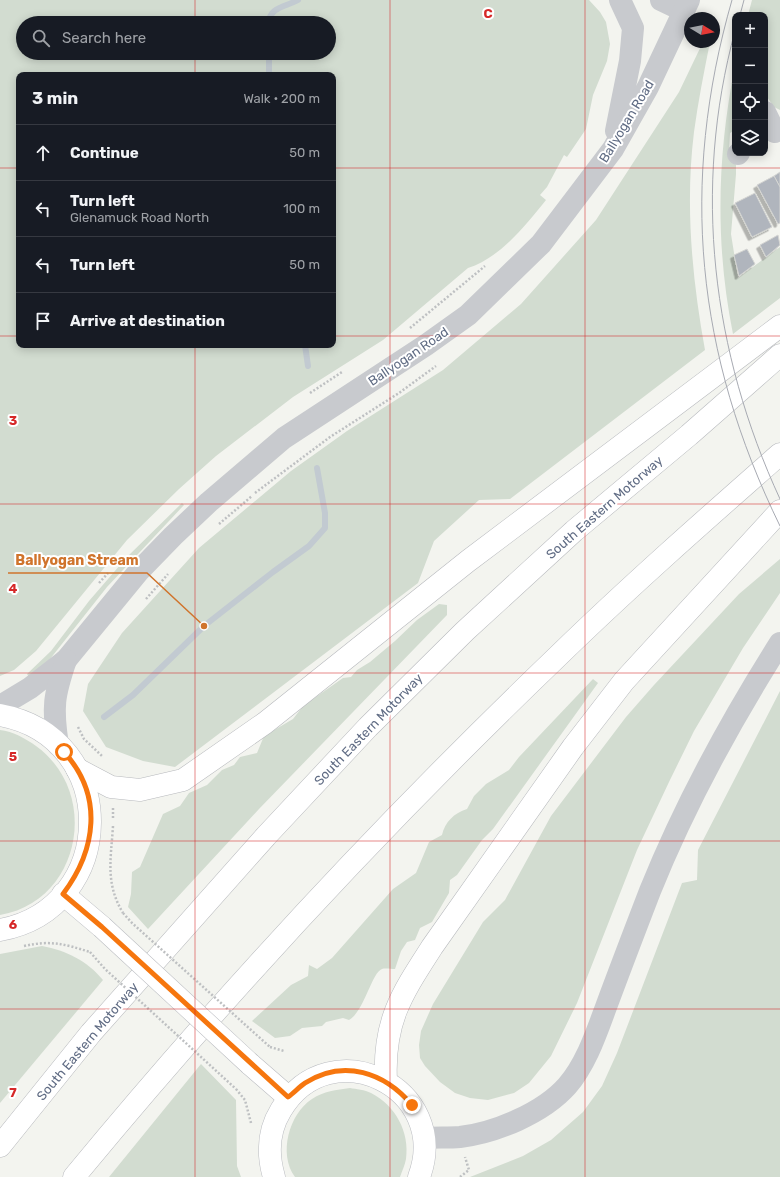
<!DOCTYPE html>
<meta charset="utf-8">
<style>
body{margin:0;font-family:Rubik,sans-serif;background:#242831;color:#f1f3f6}
.controls{position:absolute;right:12px;top:12px;display:grid;overflow:hidden;border-radius:8px;box-shadow:0 2px 10px #0003}
.controls button{width:36px;height:36px;display:grid;place-items:center;padding:0;border:0;border-bottom:1px solid #363941;background:#171b24;color:#f1f3f6;font:20px sans-serif}
.compass{position:absolute;left:684px;top:12px;width:36px;height:36px;border-radius:50%;background:#171b24;box-shadow:0 2px 10px #0003;rotate:100deg}
.stop{position:absolute;width:12px;height:12px;margin:-9px;border:3px solid #f6760e;border-radius:50%;background:#fff}
.stop.end{background:#f6760e;border-color:#fff;box-shadow:0 1px 4px #0008}
.list{margin:0;padding:0;list-style:none}
h2{display:flex;justify-content:space-between;align-items:center;height:52px;margin:0;padding:0 16px;font-size:17px}
h2 small{font-size:13px;font-weight:400;color:#9ea1a6}
.list li{display:grid;grid-template-columns:26px 1fr auto;gap:12px;align-items:center;box-sizing:border-box;height:56px;padding:0 16px;border-top:1px solid #363941}
.list b{display:block;font-size:15px;white-space:nowrap}
.list p{margin:0;font-size:13px;white-space:nowrap;color:#9ea1a6}
.list em{font-size:13px;font-style:normal;color:#9ea1a6}
.icon{flex:none;width:22px;height:22px;fill:none;stroke:currentColor;stroke-width:2;stroke-linecap:round;stroke-linejoin:round}
.map{position:relative;flex:none;width:780px;height:1177px;overflow:hidden}
.search{position:absolute;background:#171b24;box-shadow:0 2px 10px #0003;left:16px;top:16px;width:320px;height:44px;display:flex;align-items:center;gap:10px;box-sizing:border-box;padding:0 14px;border-radius:22px;color:#9ea1a6;font-size:15px}
.panel{position:absolute;background:#171b24;box-shadow:0 2px 10px #0003;left:16px;top:72px;width:320px;height:276px;border-radius:8px}
.map>svg:first-child{display:block}
.green{fill:#d2dcd0;fill-rule:evenodd}
.lines{fill:none;stroke-linecap:round;stroke-linejoin:round}
.stream{stroke:#c2cad1;stroke-width:6}
.building{fill:#b0b5bd;stroke:#d4d5d2;filter:url(#shadow)}
.major-casing{stroke:#babcc1;stroke-width:23}
.highway-casing{stroke:#b7b9bd;stroke-width:23}
.path{stroke:#bec0c2;stroke-width:2.5;stroke-dasharray:2 2;stroke-linecap:butt}
.minor{stroke:#c8cace;stroke-width:22}
.major{stroke:#fff;stroke-width:22}
.highway{stroke:#fff;stroke-width:22}
.tram{stroke:#a7aab2;stroke-width:1}
.major-bridge-casing{stroke:#babcc1;stroke-width:23;stroke-linecap:butt}
.path-bridge{stroke:#bec0c2;stroke-width:2.5;stroke-dasharray:2 2;stroke-linecap:butt}
.major-bridge{stroke:#fff;stroke-width:22}
.route{stroke:#f6760e;stroke-width:5}
.grid{fill:none;stroke:#d62828;stroke-width:1;stroke-opacity:0.55}
.labels{text-anchor:middle;stroke-width:4;stroke-linejoin:round;paint-order:stroke}
.street-label{font-size:13px;fill:#606c84;stroke:#fff}
.grid-label{font-size:13px;text-anchor:middle;font-weight:bold;fill:#d62828;stroke:#fff;stroke-width:4;stroke-linejoin:round;paint-order:stroke}
.leader{fill:none;stroke:#d0742c;stroke-width:1.5}
.callout-dot{fill:#d0742c;stroke:#fff;stroke-width:1.5}
.callout-label{font-size:14px;text-anchor:middle;font-weight:bold;fill:#d0742c;stroke:#fff;stroke-width:4;stroke-linejoin:round;paint-order:stroke}
</style>
<div class="map">
<svg width="780" height="1177" viewBox="0 0 780 1177">
<defs>
<filter id="shadow"><feDropShadow dx="-3.5" dy="3.5" stdDeviation="0" flood-color="#0004"/></filter>
</defs>
<rect width="100%" height="100%" fill="#f3f4ef"/>
<g class="green">
<path d="M0,0H589L600,12L606,22L610,44L607,61L593,95L586,129L567,157L564,155L547,187L540,195L546,200C526,225 500,258 468,268L383,340L293,397L216,456L179,489L127,540L36,651L14,670L0,676ZM23,23H329V53H23ZM19,75H333V345H19Z"/>
<polygon points="752,0 780,0 780,110 774,107 765,94 765,15 748,15"/>
<path d="M703,42H710C704,72 698,102 694,132C685,204 692,279 705,350L510,499L479,500L434,541L418,583L175,767L143,761L106,747L83,711L88,684L122,633L199,548L291,471L347,431L443,370L521,304L596,220L679,92Z"/>
<path d="M735,66V130L730,133L729,151L736,165V174L731,234L738,278L780,247V298L733,334C715,245 717,155 735,66Z"/>
<polygon points="182,503 184,505 107,587 50,659 29,677 27,674 51,651 89,601 127,557"/>
<polygon points="780,559 780,593 743,648 694,731 669,782 637,850 577,1003 551,1056 529,1083 514,1093 488,1100 470,1098 455,1093 440,1082 425,1066 420,1058 419,1045 421,1031 433,1004 483,922 505,900 551,816 626,717 654,685 739,594"/>
<polygon points="439,604 447,605 447,615 259,809 148,929 128,907 131,894 132,872 140,867 163,814 180,806 189,793 207,785 222,770 234,765 240,757 257,753 264,736 293,719 303,706 343,678 351,677 357,670 370,662 395,641 417,620"/>
<path d="M593,679L598,683L493,829L482,840L457,875L450,880L449,893L432,922L420,928L415,940L407,942L401,951L395,969C391,969 385,968 382,969C372,972 364,1012 349,1020L343,1018L326,1022L322,1026L302,1028L290,1036L275,1038L252,1021L291,985L308,976L309,965L317,969L332,958L393,889L416,873L429,842L442,835C445,822 454,813 467,809L474,796L486,784L509,770L519,757Z"/>
<polygon points="780,691 780,1177 470,1177 523,1156 551,1140 583,1112 602,1086 617,1053 682,883 697,880 698,850"/>
<path d="M0,730C13,731 26,739 36,746C101,793 81,901 0,915Z"/>
<path d="M42,946C67,951 86,960 103,980L0,1103V954Z"/>
<polygon points="201,1064 236,1100 237,1166 241,1177 109,1177"/>
<path d="M350,1088C356,1089 365,1090 371,1093C395,1105 410,1132 406,1159C405,1165 402,1171 400,1177H295C278,1154 289,1114 312,1099C324,1091 336,1090 350,1088Z"/>
</g>
<g class="lines">
<g class="stream">
<path d="M269,23C269,7 286,7 298,0"/>
<polyline points="269,75 269,53"/>
<polyline points="305,345 308,366"/>
<polyline points="104,717 133,695 204,626 273,572 309,546 325,528 325,513 317,468"/>
</g>
</g>
<g class="building">
<polygon points="780,172 780,187 774,176"/>
<polygon points="774,176 780,187 780,223 778,224 757,185"/>
<polygon points="755,193 772,227 752,237 735,203"/>
<polygon points="778,235 780,245 766,257 760,245"/>
<polygon points="747,249 755,264 739,276 734,255"/>
</g>
<g class="lines">
<defs>
<g id="major">
<path d="M0,715C121,737 119,908 0,930"/>
<polyline points="63,894 102,927"/>
<polyline points="250,1064 288,1097"/>
<path d="M274,1177C267,1153 268,1131 281,1110C330,1028 452,1088 419,1177"/>
</g>
<g id="highway">
<polyline points="77,769 111,787 140,790 183,780 265,723 468,561 780,326"/>
<path d="M386,1081C383,1022 401,995 432,947L573,747L624,681L780,511"/>
<polyline points="0,1146 91,1033 266,836 368,727 465,631 574,531 689,435 780,355"/>
<path d="M74,1177C225,994 387,820 558,656C630,586 705,520 780,454"/>
</g>
</defs>
<use href="#major" class="major-casing"/>
<use href="#highway" class="highway-casing"/>
<g class="path">
<polyline points="410,328 485,266"/>
<polyline points="310,393 342,372"/>
<polyline points="255,493 330,437 399,393 436,366"/>
<polyline points="219,524 252,496"/>
<polyline points="99,583 108,573"/>
<polyline points="146,599 168,574"/>
<polyline points="78,727 84,739 102,756"/>
<polyline points="113,808 113,819"/>
<path d="M113,826C111,859 105,883 123,913"/>
<path d="M24,946C51,940 64,944 90,952"/>
<polyline points="270,1047 284,1051"/>
<polyline points="236,1089 245,1100 251,1123"/>
<polyline points="460,1177 469,1170 465,1157"/>
</g>
<g class="minor">
<polyline points="661,0 684,11"/>
<polyline points="765,112 775,132"/>
<polyline points="616,131 630,61 633,28 620,0"/>
<polyline points="738,154 739,153"/>
<polyline points="0,706 30,688 66,660 139,571 173,536 209,502 284,438 426,345 468,315 541,244 613,149 648,87 689,0"/>
<path d="M58,745C52,707 54,695 66,660"/>
<path d="M424,1138C436,1137 448,1138 460,1137C495,1133 543,1113 567,1086C586,1064 596,1034 606,1007C620,969 635,930 650,891C685,804 730,722 780,643"/>
</g>
<use href="#major" class="major"/>
<use href="#highway" class="highway"/>
<g class="tram">
<path d="M732,0C679,184 696,354 780,526"/>
<polyline points="740,15 744,0"/>
<path d="M735,31C692,189 712,352 780,499"/>
</g>
<defs>
<polyline id="major-bridge" points="102,927 250,1064"/>
</defs>
<use href="#major-bridge" class="major-bridge-casing"/>
<g class="path-bridge">
<polyline points="123,913 132,923 270,1047"/>
<polyline points="90,952 105,969 236,1089"/>
</g>
<use href="#major-bridge" class="major-bridge"/>
</g>
<g class="lines">
<path class="route" d="M64,752C104,796 96,850 63,894L102,927L288,1097C294,1093 299,1087 305,1083C344,1058 385,1073 412,1105"/>
</g>
<path class="grid" d="M195,0V23M390,0V1177M585,0V1177M195,53V75M0,168H19M333,168H780M0,336H19M333,336H780M195,345V1177M0,504H780M0,673H780M0,841H780M0,1009H780"/>
<g class="labels">
<g class="street-label">
<text transform="translate(626 121) rotate(-59)" y="5">Ballyogan Road</text>
<text transform="translate(408 356) rotate(-34)" y="5">Ballyogan Road</text>
<text transform="translate(604 507) rotate(-41)" y="5">South Eastern Motorway</text>
<text transform="translate(368 729) rotate(-46)" y="5">South Eastern Motorway</text>
<text transform="translate(87 1041) rotate(-50)" y="5">South Eastern Motorway</text>
</g>
</g>
<g class="grid-label">
<text x="488" y="18">C</text>
<text x="13" y="425">3</text>
<text x="13" y="593">4</text>
<text x="13" y="761">5</text>
<text x="13" y="929">6</text>
<text x="13" y="1097">7</text>
</g>
<path class="leader" d="M204 626L147 573H8"/>
<circle class="callout-dot" cx="204" cy="626" r="4"/>
<g class="callout-label">
<text x="77" y="565">Ballyogan Stream</text>
</g>
</svg>
<div class="controls">
<button>+</button>
<button>−</button>
<button><svg class="icon" aria-label="locate" viewBox="0 0 24 24"><circle cx="12" cy="12" r="6"/><path d="M12 2v4M12 18v4M2 12h4M18 12h4"/></svg></button>
<button><svg class="icon" aria-label="layers" viewBox="0 0 24 24"><path d="M12 4l9 5-9 5-9-5zM3 14l9 5 9-5"/></svg></button>
</div>
<svg class="compass" viewBox="-18 -18 36 36"><path d="M0-13l5 13h-10z" fill="#e53935"/><path d="M0 13l5-13h-10z" fill="#9ea1a6"/></svg>
<div class="stop" style="left:64px;top:752px"></div>
<div class="stop end" style="left:412px;top:1105px"></div>
<div class="search"><svg class="icon" aria-label="search" viewBox="0 0 24 24"><circle cx="10" cy="10" r="6"/><path d="M15 15l6 6"/></svg>Search here</div>
<section class="panel">
<h2>3 min<small>Walk · 200 m</small></h2>
<ul class="list">
<li><svg class="icon" aria-label="ahead" viewBox="0 0 24 24"><path d="M12 20V5M6 11l6-6 6 6"/></svg><div><b>Continue</b></div><em>50 m</em></li>
<li><svg class="icon" aria-label="left" viewBox="0 0 24 24"><path d="M17 20v-9H6M10 6l-5 5 5 5"/></svg><div><b>Turn left</b><p>Glenamuck Road North</p></div><em>100 m</em></li>
<li><svg class="icon" aria-label="left" viewBox="0 0 24 24"><path d="M17 20v-9H6M10 6l-5 5 5 5"/></svg><div><b>Turn left</b></div><em>50 m</em></li>
<li><svg class="icon" aria-label="arrive" viewBox="0 0 24 24"><path d="M6 21V4h12l-3 4 3 4H6"/></svg><div><b>Arrive at destination</b></div></li>
</ul>
</section>
</div>
